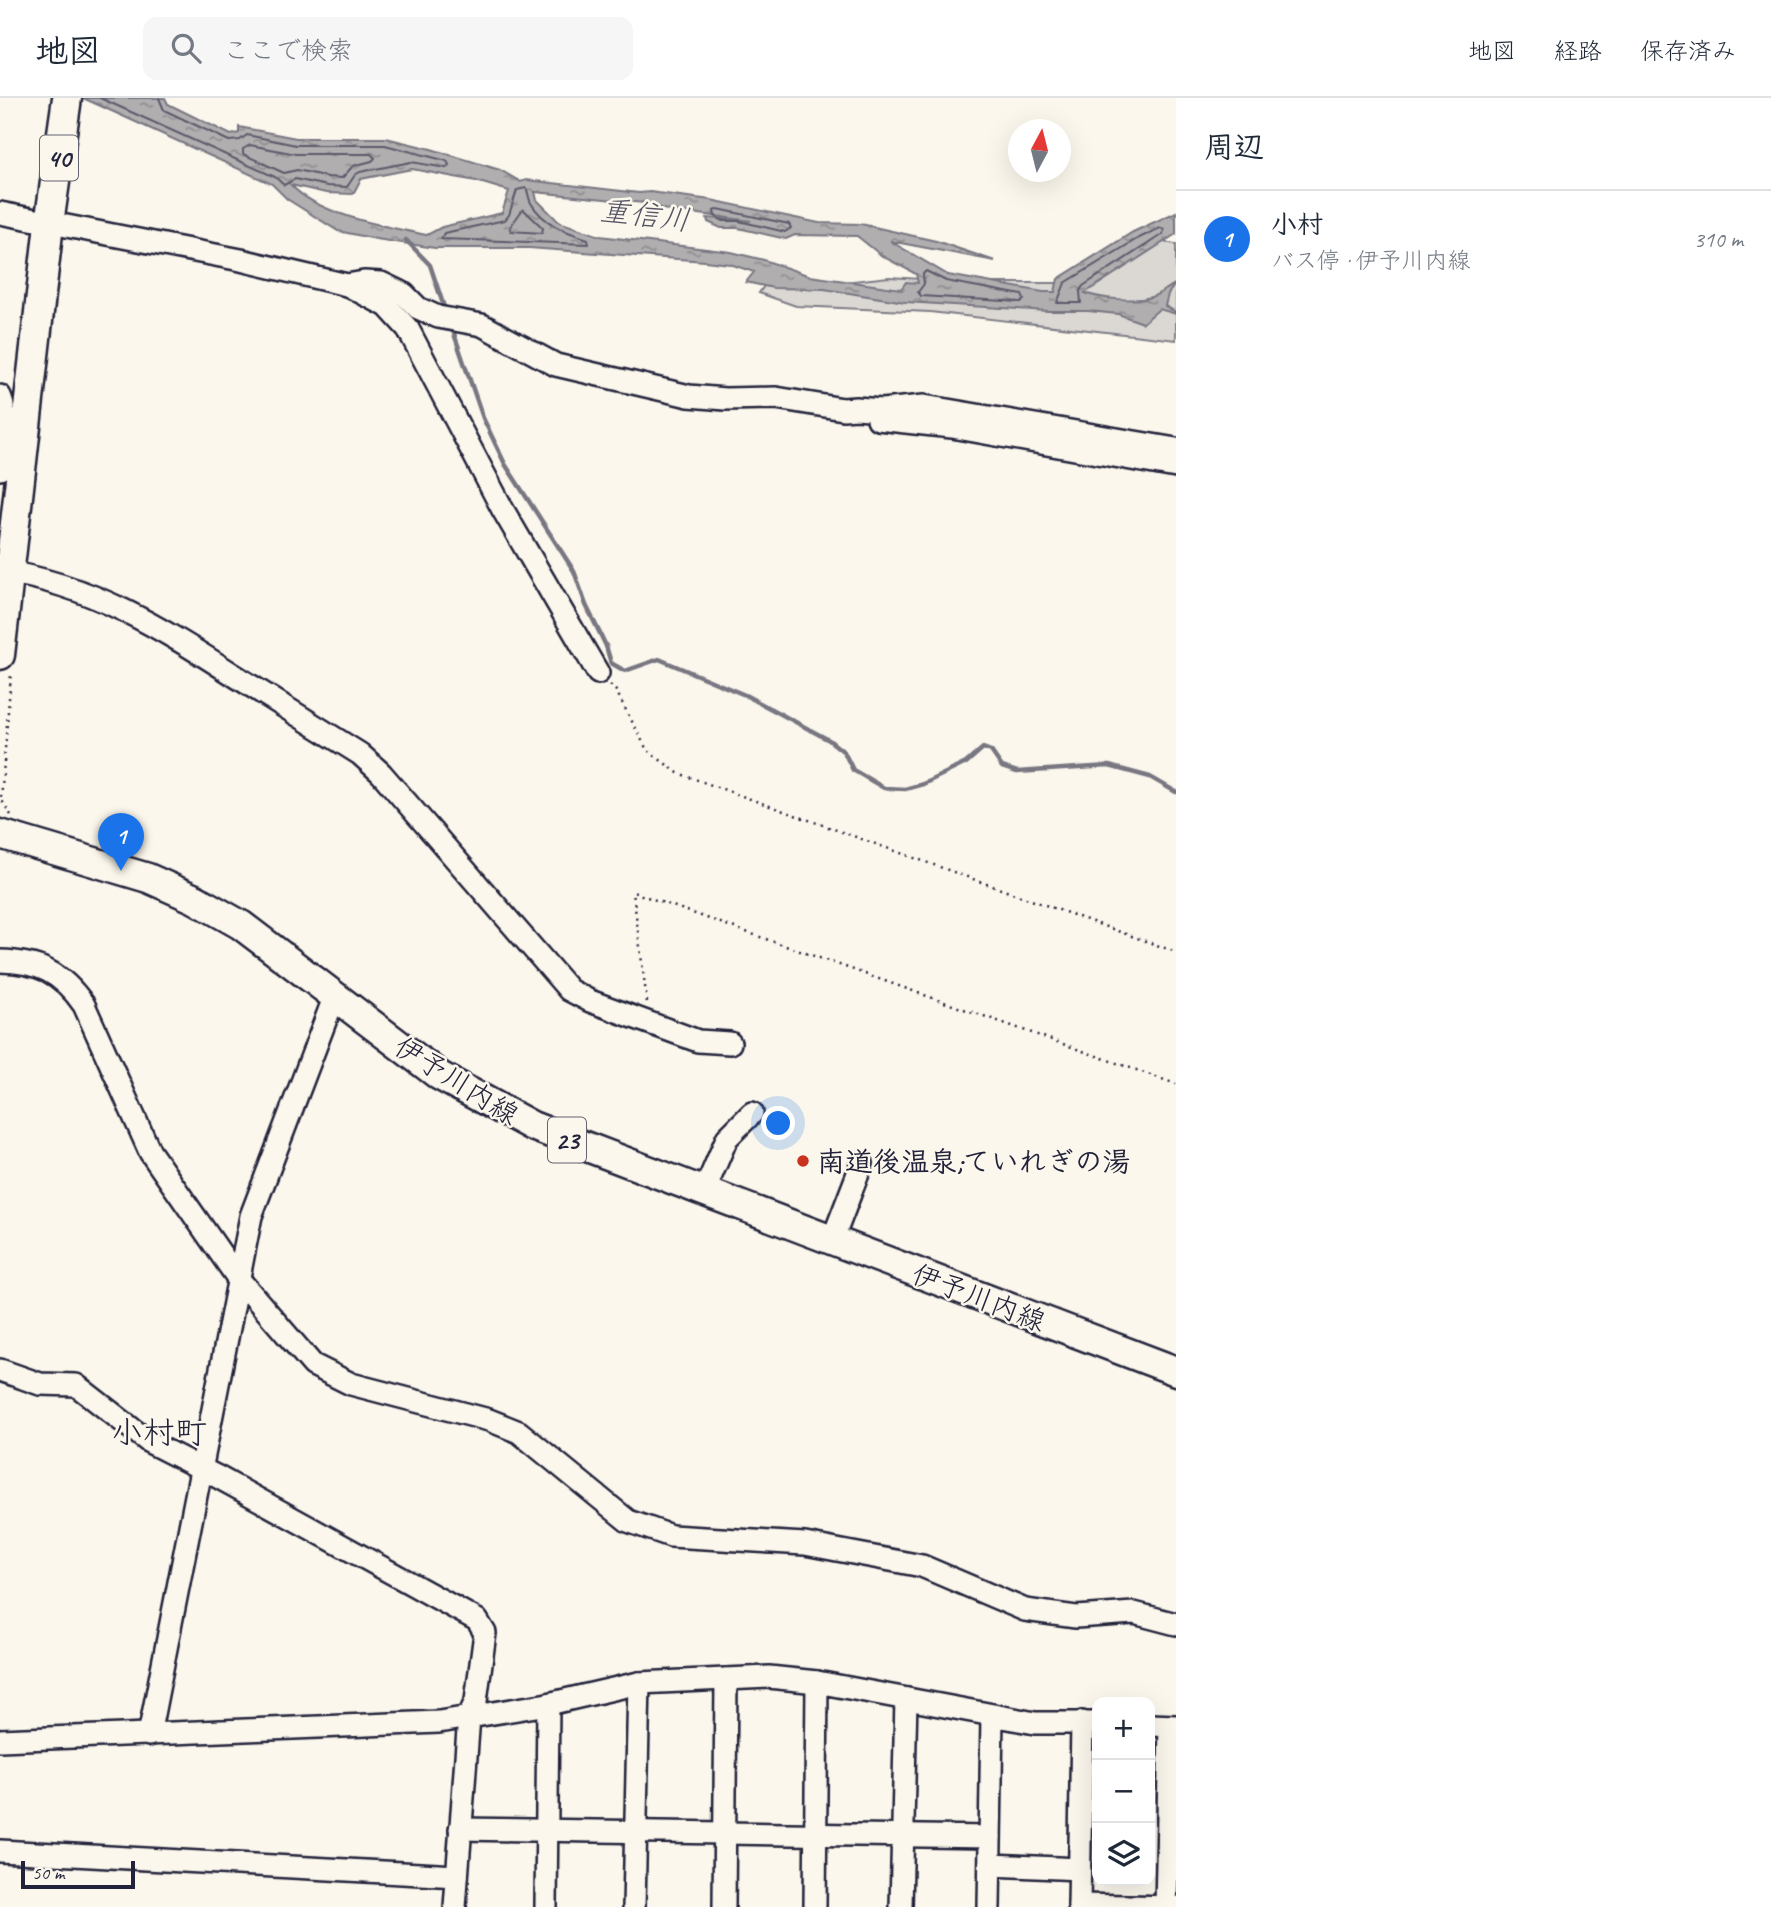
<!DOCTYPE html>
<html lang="ja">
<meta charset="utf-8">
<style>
body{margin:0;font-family:Caveat,"Klee One",sans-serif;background:#f6f6f7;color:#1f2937}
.controls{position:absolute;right:21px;bottom:21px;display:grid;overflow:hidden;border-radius:14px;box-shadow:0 7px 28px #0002}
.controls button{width:63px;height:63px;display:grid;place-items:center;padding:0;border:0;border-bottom:2px solid #e0e1e3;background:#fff;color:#1f2937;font:35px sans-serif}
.compass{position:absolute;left:1008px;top:21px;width:63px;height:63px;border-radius:50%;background:#fff;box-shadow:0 7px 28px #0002;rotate:7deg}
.scale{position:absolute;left:21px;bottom:18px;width:114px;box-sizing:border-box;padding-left:7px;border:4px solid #22223b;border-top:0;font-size:19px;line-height:24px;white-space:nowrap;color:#22223b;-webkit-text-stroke:5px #fbf7ec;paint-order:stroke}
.you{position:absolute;left:779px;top:1026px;width:24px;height:24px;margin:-18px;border:5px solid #fff;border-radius:50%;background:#1a73e8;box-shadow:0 0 0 10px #1a73e833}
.badge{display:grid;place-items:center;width:46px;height:46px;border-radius:50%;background:#1a73e8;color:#fff;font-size:23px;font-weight:700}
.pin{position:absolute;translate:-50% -58px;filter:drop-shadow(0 2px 4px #0008)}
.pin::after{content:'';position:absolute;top:37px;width:24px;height:21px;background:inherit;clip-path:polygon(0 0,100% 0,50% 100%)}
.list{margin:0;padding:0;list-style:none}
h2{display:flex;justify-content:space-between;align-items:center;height:91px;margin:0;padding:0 28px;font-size:30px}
h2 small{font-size:23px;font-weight:400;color:#747a83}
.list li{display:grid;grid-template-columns:46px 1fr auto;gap:21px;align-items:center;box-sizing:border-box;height:98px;padding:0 28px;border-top:2px solid #e0e1e3}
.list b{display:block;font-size:26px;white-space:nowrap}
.list p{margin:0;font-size:23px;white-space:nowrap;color:#747a83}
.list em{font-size:23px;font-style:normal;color:#747a83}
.icon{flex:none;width:38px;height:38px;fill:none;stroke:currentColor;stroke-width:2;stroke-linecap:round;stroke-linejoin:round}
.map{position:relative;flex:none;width:1176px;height:1809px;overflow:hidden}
header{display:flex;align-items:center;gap:42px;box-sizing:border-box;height:98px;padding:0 35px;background:#fff;border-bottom:2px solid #e0e1e3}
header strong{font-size:33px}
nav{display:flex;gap:38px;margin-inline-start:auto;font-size:24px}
.search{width:490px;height:63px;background:#f6f6f7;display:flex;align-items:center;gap:18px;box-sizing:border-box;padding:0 24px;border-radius:14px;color:#747a83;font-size:26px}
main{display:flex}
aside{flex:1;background:#fff}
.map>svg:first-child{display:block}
.green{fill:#dbd8d3;stroke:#7e7d87;stroke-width:2}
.water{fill:url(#water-ripples);stroke:#787681;stroke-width:2;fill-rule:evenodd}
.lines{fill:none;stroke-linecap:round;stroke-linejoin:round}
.shore{stroke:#5b5a6a;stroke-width:2}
.stream{stroke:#787681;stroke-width:4.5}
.minor-casing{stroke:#22223b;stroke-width:26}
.major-casing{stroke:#22223b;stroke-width:33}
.path{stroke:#22223b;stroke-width:2.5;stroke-dasharray:2 5;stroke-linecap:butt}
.minor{stroke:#fbf7ec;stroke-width:21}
.major{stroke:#fbf7ec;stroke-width:28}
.poi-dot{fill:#c8321e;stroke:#fbf7ec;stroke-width:2.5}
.labels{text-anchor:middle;stroke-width:5;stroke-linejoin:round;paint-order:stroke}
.shield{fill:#fbf7ec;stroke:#636270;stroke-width:2}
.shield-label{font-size:26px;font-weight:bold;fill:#22223b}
.street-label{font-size:28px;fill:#22223b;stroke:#fbf7ec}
.poi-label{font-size:28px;font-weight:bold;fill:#22223b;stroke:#fbf7ec;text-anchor:start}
.water-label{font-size:30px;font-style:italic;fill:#545364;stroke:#fbf7ec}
.quarter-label{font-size:32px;fill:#22223b;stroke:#fbf7ec}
</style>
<header>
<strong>地図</strong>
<div class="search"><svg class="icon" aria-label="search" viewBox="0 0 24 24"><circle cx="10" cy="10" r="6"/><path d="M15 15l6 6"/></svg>ここで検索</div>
<nav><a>地図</a><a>経路</a><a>保存済み</a></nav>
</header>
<main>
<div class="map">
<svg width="1176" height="1809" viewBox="0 0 1176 1809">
<defs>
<pattern id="water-ripples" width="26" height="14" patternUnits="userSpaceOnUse" patternTransform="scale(1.75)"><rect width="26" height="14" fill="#b1aeb0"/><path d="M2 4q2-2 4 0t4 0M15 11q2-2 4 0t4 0" fill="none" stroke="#908d90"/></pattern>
</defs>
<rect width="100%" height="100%" fill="#fbf7ec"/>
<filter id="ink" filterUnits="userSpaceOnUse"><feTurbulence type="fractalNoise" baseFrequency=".0143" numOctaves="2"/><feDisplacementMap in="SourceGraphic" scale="14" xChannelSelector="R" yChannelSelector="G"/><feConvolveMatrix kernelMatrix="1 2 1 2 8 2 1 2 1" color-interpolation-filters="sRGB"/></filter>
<g filter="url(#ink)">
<polygon class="green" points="1163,144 1176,146 1176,242 930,214 796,208 759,195 767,184 790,190 889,179 985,185 1064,185 1119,167"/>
<path class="water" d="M83,0H165L168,6L231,37L239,35V29L296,40H386L431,51L500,72L521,84L526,82L639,95L650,94L711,102L819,125L861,126L936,143L995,163L890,143L948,177L1043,194H1055L1058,181L1133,134L1176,114V136L1085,195C1100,201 1136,204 1151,199C1160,196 1168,190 1176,185L1168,196L1165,208L1176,214V216L1159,211L1143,225L1118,216L1088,213H1048L905,204L824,191L773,190L746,184L754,174L730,166L705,163L529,150H435L376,141L338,133L287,101L272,86ZM412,71L476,83L509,93L502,115L442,129L427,137C387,129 318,117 291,87L326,95L353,96L361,81ZM535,94L654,106L662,111L751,123L707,120L708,124L721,130H738L786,141L795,137L857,138L882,158L916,176L918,185L906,184L901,191L810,178L764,162L731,154L600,138L559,124L537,102Z"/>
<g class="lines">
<g class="shore">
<polyline points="100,0 275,79 284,87 295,81 327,88 347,89 355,77 360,74 411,64 446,70 449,67 447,63 385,47 296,47 247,37 240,42 229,43 164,12 159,0"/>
<polygon points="250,47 296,56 371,56 375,60 372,63 353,68 342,80 328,79 297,72 284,75 243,56 243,51"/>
<path d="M526,90C529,95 528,100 531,105C544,127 567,134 588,141L589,146L441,141L444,135L505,122L509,117L517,92Z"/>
<polygon points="523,111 543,130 542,135 511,133 510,129"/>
<polygon points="718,111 789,126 791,130 785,134 739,123 723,123 715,118 714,113"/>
<polygon points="1160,130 1164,131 1163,136 1083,188 1080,193 1081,205 1057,205 1065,185 1137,141"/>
<polygon points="926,173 946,183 1022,197 1024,202 1021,204 921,198 918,194 924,186 923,176"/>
</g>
<g class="stream">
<polyline points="406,142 430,167 445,212"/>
<polyline points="451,227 483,320 505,366 574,473 586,507 606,548 611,565 625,573 659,561 745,597 829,642 844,654 853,672 884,690 905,691 923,686 966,665 983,650 991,653 1002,669 1017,674 1109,668 1150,679 1176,694"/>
</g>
<defs>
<g id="minor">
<polyline points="0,115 241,162 347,187 387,208 408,231 503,412 598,575"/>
<polyline points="347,187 364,184 381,185 404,196 418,210 438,219 482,227 556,267 689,298 725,301 776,300 843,311 856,310 882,312 924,308 1176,351"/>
<path d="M0,298C8,313 1,353 0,371"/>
<polyline points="878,321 952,329 1176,369"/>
<path d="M0,473C91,486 161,530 237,579C278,605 319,630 360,656L381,675L569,892L590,903L698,943L730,945"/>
<path d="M0,863C39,864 61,874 84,907L150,1054L237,1179L313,1267L351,1286L489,1322L519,1334L628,1423L671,1438L805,1446L922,1468L1025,1512L1076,1519L1134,1515L1176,1526"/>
<polyline points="704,1094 727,1040 752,1015"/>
<polyline points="832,1143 862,1065"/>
<polyline points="0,1272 40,1286 76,1287 149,1344 216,1378 477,1522 485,1535 476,1603 469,1618 455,1809"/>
<polyline points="1150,1627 1176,1628"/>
<polyline points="149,1637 251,1118 334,900"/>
<polyline points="0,1642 439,1624 548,1606 639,1585 769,1579 817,1584 1035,1625 1097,1625"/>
<polyline points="460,1731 990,1739"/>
<polyline points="0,1753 457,1778"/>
<polyline points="990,1767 1080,1771"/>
<polyline points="1079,1807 1176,1809"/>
<polyline points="546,1809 548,1606"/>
<polyline points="634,1809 639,1585"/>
<polyline points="724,1809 726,1581"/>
<polyline points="815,1809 817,1584"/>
<polyline points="901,1809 906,1601"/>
<polyline points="989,1809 992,1618"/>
<polyline points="1079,1809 1082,1624"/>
<polyline points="1166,1809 1170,1628"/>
</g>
<g id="major">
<polyline points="0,557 49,126 67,0"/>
<polyline points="0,736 148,780 195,801 241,827 440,978 532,1028 1176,1273"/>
</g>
</defs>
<use href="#minor" class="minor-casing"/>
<use href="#major" class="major-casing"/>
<g class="path">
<polyline points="610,587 616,593 647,652 678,675 1176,854"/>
<polyline points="11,717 1,701 11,576"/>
<polyline points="647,904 633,794 1176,986"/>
</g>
<use href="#minor" class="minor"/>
<use href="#major" class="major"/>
</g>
</g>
<circle class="poi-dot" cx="803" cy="1063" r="7"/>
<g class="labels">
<g class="shield">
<rect x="40" y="37.5" width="38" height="45" rx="5"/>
<rect x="548" y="1019.5" width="38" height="45" rx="5"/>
</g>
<g class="shield-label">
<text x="59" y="69">40</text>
<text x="567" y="1051">23</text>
</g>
<g class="street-label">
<text transform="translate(457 982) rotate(32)" y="10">伊予川内線</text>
<text transform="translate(979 1199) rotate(21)" y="10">伊予川内線</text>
</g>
<g class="poi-label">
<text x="817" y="1073">南道後温泉;ていれぎの湯</text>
</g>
<g class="water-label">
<text transform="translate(645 117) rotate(7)" y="10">重信川</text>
</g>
<g class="quarter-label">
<text x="159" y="1345">小村町</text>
</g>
</g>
</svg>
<div class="controls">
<button>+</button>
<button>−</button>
<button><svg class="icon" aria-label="layers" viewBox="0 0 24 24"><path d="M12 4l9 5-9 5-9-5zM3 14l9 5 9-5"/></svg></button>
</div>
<svg class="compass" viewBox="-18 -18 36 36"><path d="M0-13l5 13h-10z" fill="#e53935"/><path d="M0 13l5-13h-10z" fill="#747a83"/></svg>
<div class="scale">50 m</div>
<div class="you"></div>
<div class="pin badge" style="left:121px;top:773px">1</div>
</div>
<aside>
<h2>周辺<small></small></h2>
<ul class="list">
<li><span class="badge">1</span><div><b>小村</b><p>バス停 · 伊予川内線</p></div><em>310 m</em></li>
</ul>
</aside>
</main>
